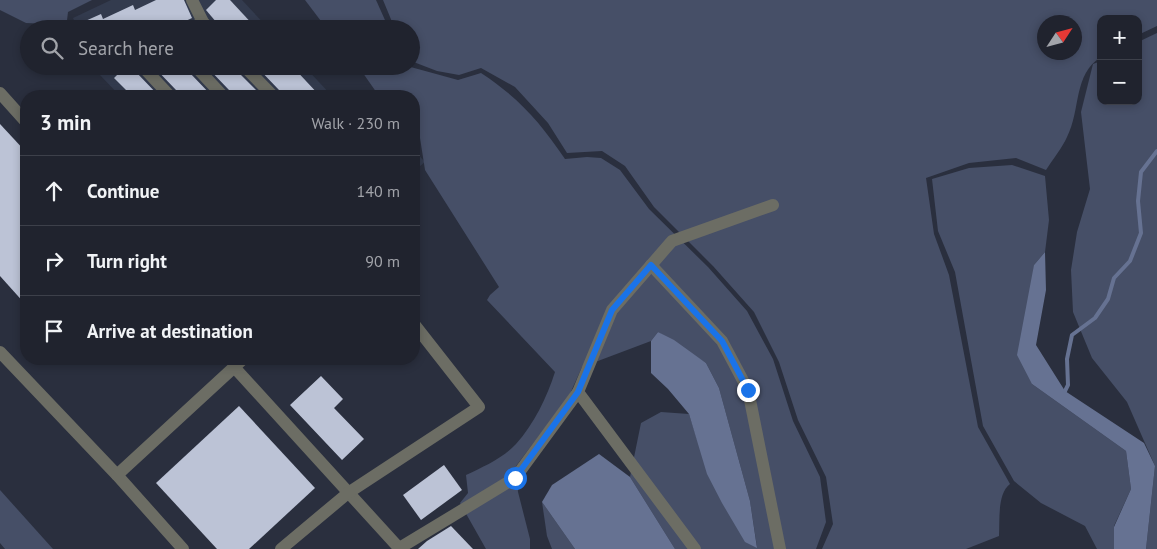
<!DOCTYPE html>
<meta charset="utf-8">
<style>
body{margin:0;font-family:"PT Sans",sans-serif;background:#282b36;color:#f1f3f6}
.controls{position:absolute;right:15px;top:15px;display:grid;overflow:hidden;border-radius:10px;box-shadow:0 2px 8px #0003}
.controls button{width:45px;height:45px;display:grid;place-items:center;padding:0;border:0;border-bottom:1px solid #3d404a;background:#20232e;color:#f1f3f6;font:25px sans-serif}
.compass{position:absolute;left:1037px;top:15px;width:45px;height:45px;border-radius:50%;background:#20232e;box-shadow:0 2px 8px #0003;rotate:54deg}
.stop{position:absolute;width:15px;height:15px;margin:-11px;border:4px solid #1a73e8;border-radius:50%;background:#fff}
.stop.end{background:#1a73e8;border-color:#fff;box-shadow:0 1px 5px #0008}
.list{margin:0;padding:0;list-style:none}
h2{display:flex;justify-content:space-between;align-items:center;height:65px;margin:0;padding:0 20px;font-size:21px}
h2 small{font-size:16px;font-weight:400;color:#a2a4aa}
.list li{display:grid;grid-template-columns:32px 1fr auto;gap:15px;align-items:center;box-sizing:border-box;height:70px;padding:0 20px;border-top:1px solid #3d404a}
.list b{display:block;font-size:19px;white-space:nowrap}
.list em{font-size:16px;font-style:normal;color:#a2a4aa}
.icon{flex:none;width:28px;height:28px;fill:none;stroke:currentColor;stroke-width:2;stroke-linecap:round;stroke-linejoin:round}
.map{position:relative;flex:none;width:1157px;height:549px;overflow:hidden}
.search{position:absolute;background:#20232e;box-shadow:0 2px 8px #0003;left:20px;top:20px;width:400px;height:55px;display:flex;align-items:center;gap:12px;box-sizing:border-box;padding:0 18px;border-radius:28px;color:#a2a4aa;font-size:19px}
.panel{position:absolute;background:#20232e;box-shadow:0 2px 8px #0003;left:20px;top:90px;width:400px;height:275px;border-radius:20px}
.map>svg:first-child{display:block}
.built{fill:#333b4e}
.green{fill:#464f67;fill-rule:evenodd}
.water{fill:#667292}
.lines{fill:none;stroke-linecap:round;stroke-linejoin:round}
.stream{stroke:#667292;stroke-width:4}
.building{fill:#bcc3d6}
.minor{stroke:#6c6d64;stroke-width:12}
.route{stroke:#1a73e8;stroke-width:6}
</style>
<div class="map">
<svg width="1157" height="549" viewBox="0 0 1157 549">
<rect width="100%" height="100%" fill="#2a2f3e"/>
<g class="built">
<polygon points="111,0 242,0 269,29 78,29 73,18"/>
<polygon points="95,66 304,66 332,96 120,96 99,74"/>
<polygon points="414,150 425,162 414,171"/>
</g>
<g class="green">
<polygon points="0,0 92,0 68,12 66,29 49,24 26,23 0,10"/>
<polygon points="305,0 376,0 389,29 327,29"/>
<path d="M383,0H1157V26L1138,35V19H1101V57C1073,74 1081,110 1067,137C1062,148 1053,159 1046,170L1016,158L969,163L926,178L934,234L949,275L978,427L1010,484C997,494 1000,520 999,536L966,549H822L833,524L826,477L798,420L779,362L754,312L713,266L654,207L625,166L602,151L567,153L548,123L515,87L481,68L459,75L437,71L411,61V29H395ZM1044,22H1074V52H1044Z"/>
<polygon points="1157,33 1157,549 1146,549 1155,466 1127,402 1092,358 1073,312 1071,270 1077,232 1090,189 1081,112 1093,64 1101,61 1101,101 1138,101 1138,42"/>
<path d="M358,66H407L458,80L481,73C519,98 540,122 565,159L587,157L601,158L620,170L649,209L708,267L747,311L773,359L793,421L820,477L826,522L816,549H675L630,477L641,423L661,412L689,414L697,439L757,547L750,501L719,388L706,363L658,332L651,341L582,367L569,396L516,466L518,492L530,539V549H486L460,503L468,493L466,475C483,467 503,458 516,444C534,424 547,397 555,372L487,300L490,295L499,287L425,170L420,138L414,126V96H379Z"/>
<polygon points="1012,165 1045,176 1049,220 1045,252 1034,265 1032,384 1126,451 1131,489 1114,526 1114,549 1097,549 1085,526 1041,503 1014,481 983,426 955,272 938,231 932,179 969,168"/>
<polygon points="0,490 53,549 5,549 0,543"/>
<polygon points="542,502 575,549 552,549 547,536"/>
</g>
<g class="water">
<polygon points="1045,252 1046,290 1036,345 1065,391 1144,443 1155,466 1146,549 1114,549 1114,527 1131,489 1126,451 1032,384 1017,355 1034,265"/>
<polygon points="658,332 674,340 706,363 719,388 750,501 757,548 745,542 722,503 707,474 689,414 668,389 651,373 651,341"/>
<polygon points="599,454 630,477 675,549 575,549 542,502 552,485"/>
</g>
<g class="lines">
<polyline class="stream" points="1065,391 1068,385 1067,359 1072,335 1095,318 1108,299 1114,278 1130,261 1141,233 1138,201 1141,172 1157,151"/>
</g>
<g class="building">
<polygon points="156,0 184,0 192,18 169,29 81,29 86,27 83,22 101,14 103,19 133,5 135,10"/>
<polygon points="216,0 230,0 257,29 222,29 206,10"/>
<polygon points="126,66 134,66 136,72 159,96 132,96 114,78"/>
<polygon points="153,66 187,66 189,72 212,96 178,96 176,90"/>
<polygon points="206,66 236,66 238,72 262,96 231,96 229,90"/>
<polygon points="256,66 292,66 320,96 281,96 279,90"/>
<polygon points="0,124 26,152 26,305 0,276"/>
<polygon points="321,376 343,399 334,408 364,439 342,460 290,405"/>
<polygon points="239,406 315,488 249,549 217,549 156,483"/>
<polygon points="444,465 462,490 421,520 403,495"/>
<polygon points="451,526 473,549 418,549 427,541"/>
</g>
<g class="lines">
<g class="minor">
<polyline points="192,0 203,22 209,29"/>
<polyline points="189,29 203,22"/>
<polyline points="142,66 170,96"/>
<polyline points="195,66 223,96"/>
<polyline points="244,66 273,96"/>
<polyline points="0,93 26,122"/>
<polyline points="651,265 722,341 748,390 780,549"/>
<polyline points="0,352 117,475"/>
<polyline points="234,367 399,548"/>
<polyline points="578,392 695,549"/>
<polyline points="183,549 117,475 243,359"/>
<polyline points="281,549 348,493 479,407 414,324"/>
<polyline points="398,549 515,478 578,392 612,310 672,241 773,205"/>
</g>
</g>
<g class="lines">
<polyline class="route" points="515,478 578,392 612,310 651,265 722,341 748,390"/>
</g>
</svg>
<div class="controls">
<button>+</button>
<button>−</button>
</div>
<svg class="compass" viewBox="-18 -18 36 36"><path d="M0-13l5 13h-10z" fill="#e53935"/><path d="M0 13l5-13h-10z" fill="#a2a4aa"/></svg>
<div class="stop" style="left:515px;top:478px"></div>
<div class="stop end" style="left:748px;top:390px"></div>
<div class="search"><svg class="icon" aria-label="search" viewBox="0 0 24 24"><circle cx="10" cy="10" r="6"/><path d="M15 15l6 6"/></svg>Search here</div>
<section class="panel">
<h2>3 min<small>Walk · 230 m</small></h2>
<ul class="list">
<li><svg class="icon" aria-label="ahead" viewBox="0 0 24 24"><path d="M12 20V5M6 11l6-6 6 6"/></svg><div><b>Continue</b></div><em>140 m</em></li>
<li><svg class="icon" aria-label="right" viewBox="0 0 24 24"><path d="M7 20v-9h11M14 6l5 5-5 5"/></svg><div><b>Turn right</b></div><em>90 m</em></li>
<li><svg class="icon" aria-label="arrive" viewBox="0 0 24 24"><path d="M6 21V4h12l-3 4 3 4H6"/></svg><div><b>Arrive at destination</b></div></li>
</ul>
</section>
</div>
